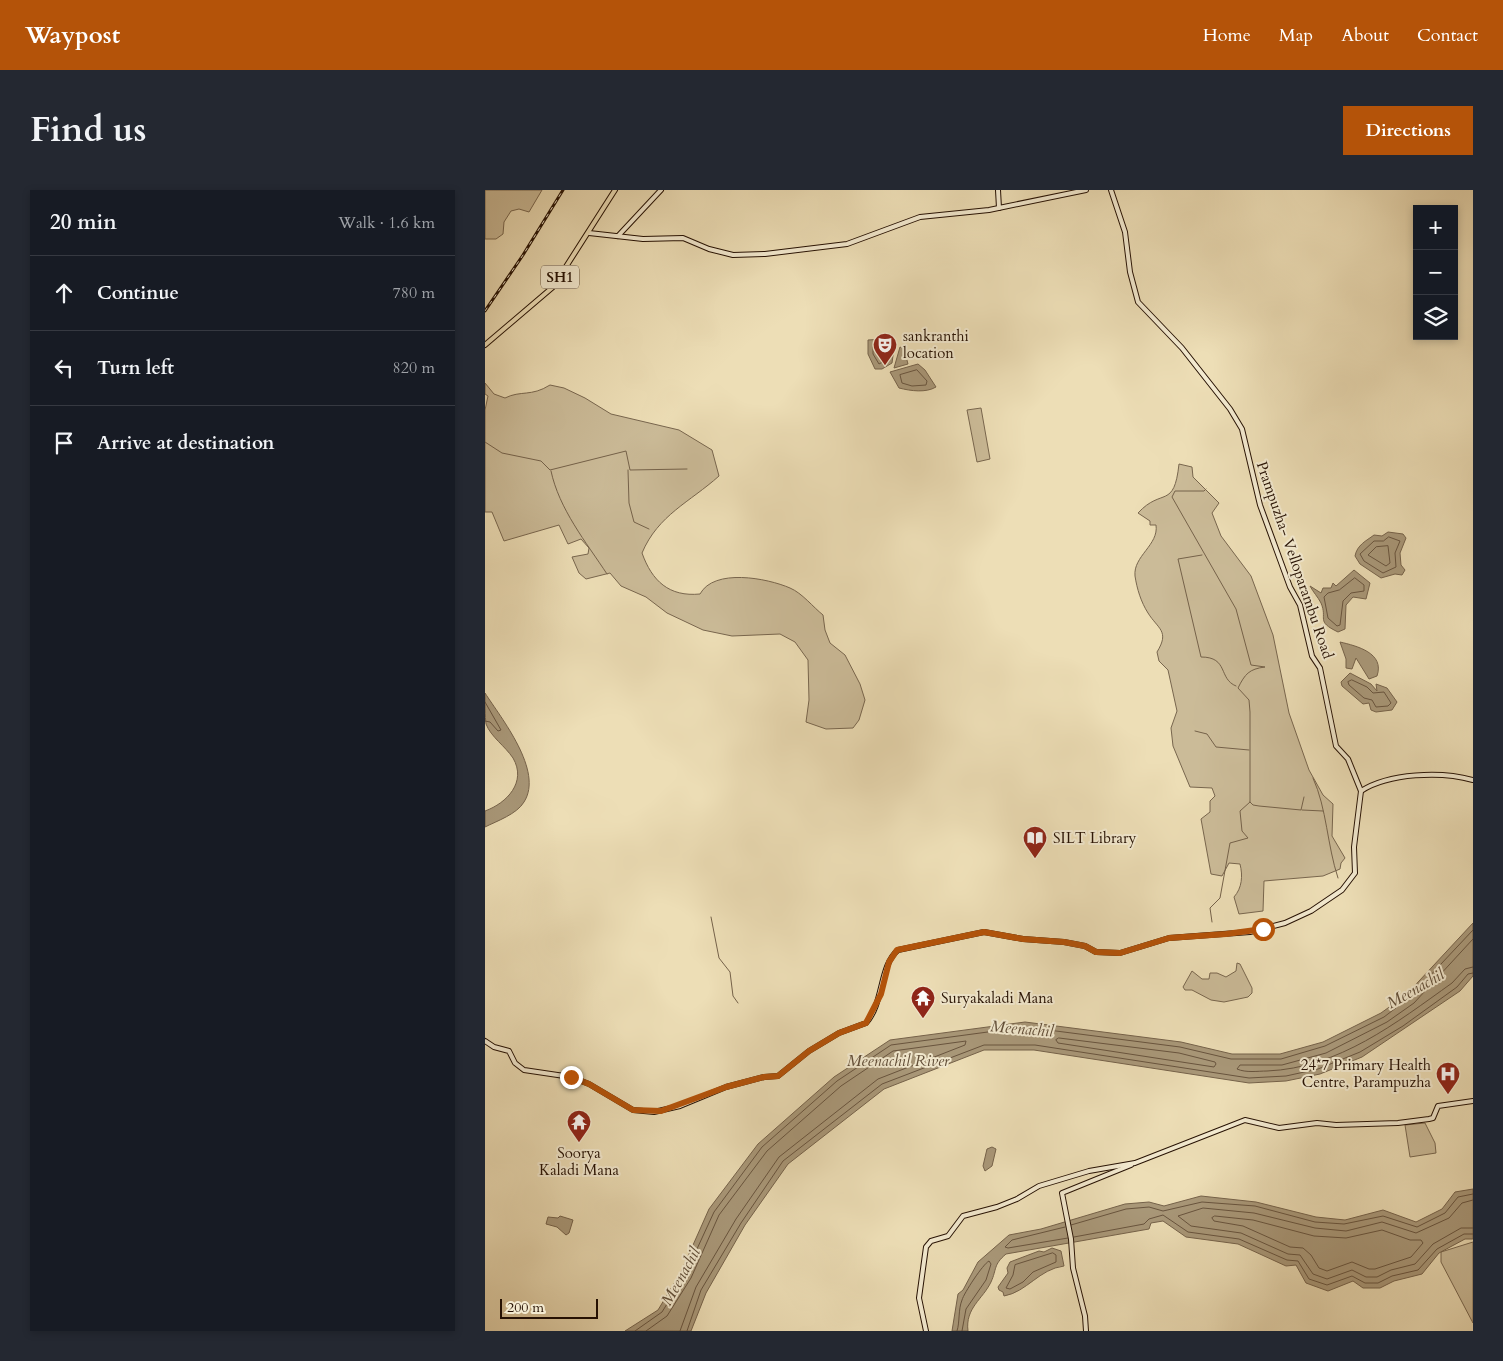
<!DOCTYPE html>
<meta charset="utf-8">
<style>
body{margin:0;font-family:Cardo,serif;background:#242831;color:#f1f3f6}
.controls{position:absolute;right:15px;top:15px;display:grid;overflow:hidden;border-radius:0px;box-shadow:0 2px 8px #0003}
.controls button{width:45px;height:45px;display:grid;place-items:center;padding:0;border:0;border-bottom:1px solid #363941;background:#171b24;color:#f1f3f6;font:25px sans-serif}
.scale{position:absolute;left:15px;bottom:12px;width:98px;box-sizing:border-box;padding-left:5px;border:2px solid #261103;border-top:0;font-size:14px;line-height:18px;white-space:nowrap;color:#261103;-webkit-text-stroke:4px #f3ead0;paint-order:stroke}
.stop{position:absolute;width:15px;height:15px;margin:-11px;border:4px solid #b45309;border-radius:50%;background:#fff}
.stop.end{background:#b45309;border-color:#fff;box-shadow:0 1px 5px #0008}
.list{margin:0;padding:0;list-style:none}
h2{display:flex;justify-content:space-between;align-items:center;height:65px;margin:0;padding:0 20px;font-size:21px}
h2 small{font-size:16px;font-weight:400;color:#9ea1a6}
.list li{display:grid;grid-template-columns:32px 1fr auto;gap:15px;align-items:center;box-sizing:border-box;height:75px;padding:0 20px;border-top:1px solid #363941}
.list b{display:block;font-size:19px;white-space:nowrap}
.list em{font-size:16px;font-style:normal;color:#9ea1a6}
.icon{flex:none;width:28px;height:28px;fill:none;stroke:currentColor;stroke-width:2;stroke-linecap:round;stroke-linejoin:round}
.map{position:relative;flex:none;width:988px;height:1141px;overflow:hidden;border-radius:0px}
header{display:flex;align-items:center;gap:30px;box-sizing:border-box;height:70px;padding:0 25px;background:#b45309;color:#fff}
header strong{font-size:24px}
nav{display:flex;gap:28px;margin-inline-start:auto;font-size:18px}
.intro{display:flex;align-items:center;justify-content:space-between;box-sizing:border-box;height:120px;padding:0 30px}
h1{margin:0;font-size:35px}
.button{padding:12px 22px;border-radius:0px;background:#b45309;color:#fff;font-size:18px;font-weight:700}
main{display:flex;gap:30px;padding:0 30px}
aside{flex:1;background:#171b24;border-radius:0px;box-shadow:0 2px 8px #0003}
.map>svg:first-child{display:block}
.green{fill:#cbbb98;stroke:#78664e}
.water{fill:#a99879;stroke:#75624a}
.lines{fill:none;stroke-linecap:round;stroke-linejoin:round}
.shore{stroke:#68543e;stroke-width:1}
.stream{stroke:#75624a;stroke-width:1}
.secondary-casing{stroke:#261103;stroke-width:6}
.primary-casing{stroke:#261103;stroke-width:6}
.secondary{stroke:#f3ead0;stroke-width:4}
.primary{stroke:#eddeb6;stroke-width:4}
.rail-casing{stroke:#261103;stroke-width:3}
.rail{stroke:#f3ead0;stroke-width:1;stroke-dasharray:4;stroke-linecap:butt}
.route{stroke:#b45309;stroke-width:6}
.labels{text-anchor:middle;stroke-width:4;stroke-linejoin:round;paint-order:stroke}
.shield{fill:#f3ead0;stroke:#645240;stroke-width:1}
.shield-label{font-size:14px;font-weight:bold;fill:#261103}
.poi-label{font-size:15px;fill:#261103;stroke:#f3ead0;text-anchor:start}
.street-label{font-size:15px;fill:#261103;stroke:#f3ead0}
.water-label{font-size:16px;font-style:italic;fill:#614e38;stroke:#f3ead0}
</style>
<header>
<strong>Waypost</strong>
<nav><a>Home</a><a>Map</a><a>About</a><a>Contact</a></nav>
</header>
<div class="intro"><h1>Find us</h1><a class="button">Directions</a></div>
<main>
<aside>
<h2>20 min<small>Walk · 1.6 km</small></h2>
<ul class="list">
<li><svg class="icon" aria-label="ahead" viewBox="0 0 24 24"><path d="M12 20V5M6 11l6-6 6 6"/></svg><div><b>Continue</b></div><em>780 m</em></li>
<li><svg class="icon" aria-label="left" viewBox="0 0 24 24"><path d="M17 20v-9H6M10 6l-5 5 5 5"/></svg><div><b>Turn left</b></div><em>820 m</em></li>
<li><svg class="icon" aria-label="arrive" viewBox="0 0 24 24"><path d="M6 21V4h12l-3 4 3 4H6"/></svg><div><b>Arrive at destination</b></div></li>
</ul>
</aside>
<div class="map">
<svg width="988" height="1141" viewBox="0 0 988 1141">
<rect width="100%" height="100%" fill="#eddeb6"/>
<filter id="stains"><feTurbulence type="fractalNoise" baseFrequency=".004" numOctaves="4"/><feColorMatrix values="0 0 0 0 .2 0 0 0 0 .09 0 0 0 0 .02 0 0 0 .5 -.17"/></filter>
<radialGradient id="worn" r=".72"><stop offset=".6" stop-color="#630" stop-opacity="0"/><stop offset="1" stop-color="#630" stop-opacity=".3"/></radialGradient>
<g class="green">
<polygon points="0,0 57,0 44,22 34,19 26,21 19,32 18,44 11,49 0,49"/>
<path d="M0,193L9,204L20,208C36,200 46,207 65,195L79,198L100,208L126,224L194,240L227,260L234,286C205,312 173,325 157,363C167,391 184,407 215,404C229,378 282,388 305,398C317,403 328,417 338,425L340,440L345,453L360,465L375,494L380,510L374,530L368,538L341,539L321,532L324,510L323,470L310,452L295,444L247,446L218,440L182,423L161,407L136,396L125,383L101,389L94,383L87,367L103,364L104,358L96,349L83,354L74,335L19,351L7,322H0V220L3,206L0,204Z"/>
<polygon points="496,218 505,269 492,272 482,220"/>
<path d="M694,274L707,277L708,287L734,313L727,323L736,346L766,386L788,445L804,523L824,580L838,605L848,614L847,646L860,668L856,673L855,679L838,686L779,691L778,721L754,724L749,707C757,698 758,686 755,674L744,673L737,686L726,684L716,629L725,622V611L730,606L727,598L705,597L688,556L686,538L692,521L683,480L674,471L672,462C685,441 673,439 663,423C656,412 652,399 650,386C648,366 674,355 671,335H665V331L653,323C677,297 689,320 694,274Z"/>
<polygon points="752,773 755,774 767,798 767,803 763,807 739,812 726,810 707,800 700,800 698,797 707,781 717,789 724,789 725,783 732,783 741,787 751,781"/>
<polygon points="940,933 950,953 951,963 925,967 920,935"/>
<polygon points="988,1052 988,1133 956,1072 956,1062"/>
</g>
<g class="water">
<polygon points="399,149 409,158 407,173 397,179 390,179 383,164 383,150"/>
<polygon points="415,157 419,159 423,174 409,178"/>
<path d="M433,174L440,180L451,197C441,203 426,201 414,198L405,182Z"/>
<path d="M903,342L918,344L921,348L915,363L916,375L920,380L917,385L910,384L896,388L875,374L870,366C872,355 881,351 889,345L897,346Z"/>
<path d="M869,380L885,393L881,409L868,407L861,415L860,439L853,442C830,431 843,429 836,413C833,407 828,402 825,396L836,403L838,398H846L848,393L851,396Z"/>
<path d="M855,452C872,456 900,463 892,486L884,489L871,468L867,479L861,478V469Z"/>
<polygon points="865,483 886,494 892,501 891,494 902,498 912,512 907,520 891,522 886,520 884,513 878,514 857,496 856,492"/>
<path d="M0,503C16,528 59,581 39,612C32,624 12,631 0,637V621C22,613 42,592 28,568C20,556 6,547 1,534C0,527 0,511 0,503Z"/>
<polygon points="988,733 988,786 975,801 877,867 835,884 801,891 764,893 549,860 499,860 399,899 303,974 260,1035 221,1103 206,1141 140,1141 173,1120 196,1082 224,1019 273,954 349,887 405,850 540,832 696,852 747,864 795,864 838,852 896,823 921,805"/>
<polygon points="507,957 511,959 507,976 500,981 498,976 502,959"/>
<path d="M988,999V1049H980L954,1063L937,1084L909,1091L895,1098H878L868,1091L843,1101L821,1093L811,1075L801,1076L753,1054L701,1047L678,1031L666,1033L664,1039L521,1064C508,1075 512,1079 506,1092C498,1109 480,1118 483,1141H467L473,1104L478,1100L493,1072L524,1045L556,1039L640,1014L664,1012L679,1016L716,1006L771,1012L831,1027L860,1030L898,1020L931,1032L957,1019L970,1002Z"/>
<polygon points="75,1026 88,1030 84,1043 81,1045 72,1037 61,1034 63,1027 73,1028"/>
<path d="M567,1058L576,1061L579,1076C554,1079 542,1102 519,1106L518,1102L514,1100L513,1097L523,1083L522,1078L525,1072L554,1061L559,1062Z"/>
</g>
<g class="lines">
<g class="shore">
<polygon points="397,154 404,160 403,169 394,174 388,164 388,157"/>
<polygon points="432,180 442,191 441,195 427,196 417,193 415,185"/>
<polygon points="904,347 915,351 910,363 911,377 898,383 879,371 875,364 889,351 898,351"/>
<polygon points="903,356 905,373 901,376 883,365 891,357"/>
<polygon points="870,388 879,395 879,401 866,403 858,411 855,435 852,436 843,428 839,407 843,403 854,400"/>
<polygon points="867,490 882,497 888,503 899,502 906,513 903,516 891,517 887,510 879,508 864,495 863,492"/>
<polyline points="0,512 16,540 13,541 5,532 0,531"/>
<path d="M988,749L929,813L902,832L841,863L797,875H755L752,879C761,883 773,881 782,881C854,878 911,833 967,793L980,779L988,777"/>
<polygon points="574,848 694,863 730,872 731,874 729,877 573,853 571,850"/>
<polyline points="988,1010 977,1013 964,1028 931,1043 897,1032 861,1041 830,1038 769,1023 718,1018 693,1026 706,1036 756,1043 803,1064 815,1065 828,1084 842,1089 867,1080 881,1087 892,1087 906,1080 930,1074 948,1054 976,1038 988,1038"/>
<polygon points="730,1026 768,1030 829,1046 861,1048 897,1040 925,1050 936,1050 938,1053 926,1067 890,1079 884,1079 867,1072 842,1081 834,1078 826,1065 818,1058 805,1057 758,1036 729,1031 727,1028"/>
<polyline points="586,1035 641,1019 664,1017 678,1021 717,1012 770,1016 830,1032 859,1034 898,1026 932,1037 960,1023 973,1007 988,1004"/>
<polyline points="580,1037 527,1050 520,1057 523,1058 583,1048"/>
<polyline points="589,1047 659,1034 664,1029 678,1025 703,1042 754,1049 802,1070 813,1071 824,1089 842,1095 867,1086 880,1093 893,1093 907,1086 933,1080 952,1059 979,1044 988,1044"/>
<polygon points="568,1063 571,1065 571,1072 548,1082 538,1092 525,1099 521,1098 528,1085 530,1075"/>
<polyline points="150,1141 177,1122 200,1085 229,1022 277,957 352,891 406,855 540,837 695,857 746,869 796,869 840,856 899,827 924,808 988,740"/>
<polyline points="161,1141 182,1126 206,1088 234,1025 282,961 356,896 408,861 481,851 480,855 393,889 294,967 251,1029 211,1097 195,1141"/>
<polyline points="202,1141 216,1100 256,1033 298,971 397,894 499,855 550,855 764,888 801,886 833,879 875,862 918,836 972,797 983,784 988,783"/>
<path d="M472,1141C475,1132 473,1120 477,1110C479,1103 498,1074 504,1071L506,1074L501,1090L481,1119L477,1141"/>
</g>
<g class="stream">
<polyline points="0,252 17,263 56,271 65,280 141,261 145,280 202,279"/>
<polyline points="143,280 144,313 149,332 164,339"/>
<path d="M66,281C74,319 101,352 122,384"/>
<path d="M721,299L719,301H690L687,307L751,419L766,475L780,477C764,479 760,484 753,498L764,510L765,522V612L755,621L757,641L763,648L745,653L735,708L725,718L727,732"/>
<path d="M717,365L693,369L716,467C744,467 733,489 751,496"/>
<polyline points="710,541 722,544 731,557 764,560"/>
<path d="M828,588C842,619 842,655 853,688"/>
<polyline points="765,612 768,615 774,616 816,620 819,607"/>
<polyline points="817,620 838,621"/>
<polyline points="226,727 234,768 245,782 248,806 253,813"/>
</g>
<defs>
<g id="secondary">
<polyline points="513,0 514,18"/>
<polyline points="104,43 158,49 198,48 224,59 248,65 280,64 362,54 435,27 504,20 601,0"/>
<polyline points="133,46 176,0"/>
<path d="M876,601C904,583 956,581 988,590"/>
<path d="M0,851L9,857L24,861L30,873L39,880L86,887L104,894L148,920L169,922L195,916L241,897L279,887L293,886L324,861L354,843L381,833C399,813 394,776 413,760L499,742L538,749L579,752L600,756L611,762L635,763L684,748L765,742L800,733L826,721L857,700L870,683L869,657L876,601L863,569L851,556L835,478L827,466L815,415L805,397L775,315L757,239L745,219L697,158L653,112L645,82L640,42L626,0"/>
<polyline points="441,1141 434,1108 441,1057 446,1051 463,1046 478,1026 512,1017 532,1009 554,996 604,981 650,973 760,930 794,938 832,933 851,935 913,933 944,929 948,928 953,916 988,911"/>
<polyline points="601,1141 600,1126 588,1078 586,1049 577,1003 646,975"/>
</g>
<polyline id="primary" points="0,155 68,97 130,0"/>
</defs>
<use href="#secondary" class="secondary-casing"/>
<use href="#primary" class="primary-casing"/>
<use href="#secondary" class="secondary"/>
<use href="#primary" class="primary"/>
<defs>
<polyline id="rail" points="0,121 38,65 78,0"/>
</defs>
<use href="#rail" class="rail-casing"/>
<use href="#rail" class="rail"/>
</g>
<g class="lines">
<polyline class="route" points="86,887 104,894 148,920 176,921 241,897 279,887 293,886 324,861 354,843 381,833 396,804 404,772 412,760 499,742 538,749 579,752 600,756 611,762 635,763 684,748 741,744 778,739"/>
</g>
<defs>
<symbol id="theatre-pin" viewBox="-11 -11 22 30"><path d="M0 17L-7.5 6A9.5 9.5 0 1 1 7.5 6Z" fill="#8f2418" stroke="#f3ead0"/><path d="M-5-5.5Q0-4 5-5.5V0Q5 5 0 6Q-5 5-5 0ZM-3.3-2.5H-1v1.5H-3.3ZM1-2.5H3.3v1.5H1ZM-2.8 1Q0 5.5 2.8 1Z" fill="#fff"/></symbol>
<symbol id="library-pin" viewBox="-11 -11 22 30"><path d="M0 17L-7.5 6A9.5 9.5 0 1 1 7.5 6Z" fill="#8f2418" stroke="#f3ead0"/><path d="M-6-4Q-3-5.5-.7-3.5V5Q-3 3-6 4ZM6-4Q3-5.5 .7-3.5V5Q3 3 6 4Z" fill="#fff"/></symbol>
<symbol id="temple-pin" viewBox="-11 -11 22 30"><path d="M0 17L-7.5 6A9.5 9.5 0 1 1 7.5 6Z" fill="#8f2418" stroke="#f3ead0"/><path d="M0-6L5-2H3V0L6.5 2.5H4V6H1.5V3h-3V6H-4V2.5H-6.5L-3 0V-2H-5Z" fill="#fff"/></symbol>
<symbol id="hospital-pin" viewBox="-11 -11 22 30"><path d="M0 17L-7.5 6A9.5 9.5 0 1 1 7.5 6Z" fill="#8f2418" stroke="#f3ead0"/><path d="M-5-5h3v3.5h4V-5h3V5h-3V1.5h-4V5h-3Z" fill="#fff"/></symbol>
</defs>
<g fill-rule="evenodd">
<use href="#theatre-pin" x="386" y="141" width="28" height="38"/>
<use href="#library-pin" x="536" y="634" width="28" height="38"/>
<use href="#temple-pin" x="424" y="794" width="28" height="38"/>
<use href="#hospital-pin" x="949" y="870" width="28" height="38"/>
<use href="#temple-pin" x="80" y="918" width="28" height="38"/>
</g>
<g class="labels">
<rect class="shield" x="56" y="75.5" width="38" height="23" rx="4"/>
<g class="shield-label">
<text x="75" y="92">SH1</text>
</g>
<g class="poi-label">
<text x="418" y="151">sankranthi<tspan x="418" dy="17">location</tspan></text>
<text x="568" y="653">SILT Library</text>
<text x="456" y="813">Suryakaladi Mana</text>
<text x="946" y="880" text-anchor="end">24*7 Primary Health<tspan x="946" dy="17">Centre, Parampuzha</tspan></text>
<text x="94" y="968" text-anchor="middle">Soorya<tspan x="94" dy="17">Kaladi Mana</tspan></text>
</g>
<g class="street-label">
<text transform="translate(810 370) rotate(71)" y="5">Prampuzha- Velloparambu Road</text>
</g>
<g class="water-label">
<text transform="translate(930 798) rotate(-30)" y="6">Meenachil</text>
<text transform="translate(537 838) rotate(5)" y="6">Meenachil</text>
<text x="413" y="876">Meenachil River</text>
<text transform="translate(195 1086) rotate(-61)" y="6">Meenachil</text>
</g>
</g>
<rect width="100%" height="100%" filter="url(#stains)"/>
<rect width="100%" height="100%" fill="url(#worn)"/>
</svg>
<div class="controls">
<button>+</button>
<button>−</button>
<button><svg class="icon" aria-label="layers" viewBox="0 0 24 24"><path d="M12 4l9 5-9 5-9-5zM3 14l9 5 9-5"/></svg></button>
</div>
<div class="scale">200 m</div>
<div class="stop" style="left:778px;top:739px"></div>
<div class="stop end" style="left:86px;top:887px"></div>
</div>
</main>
